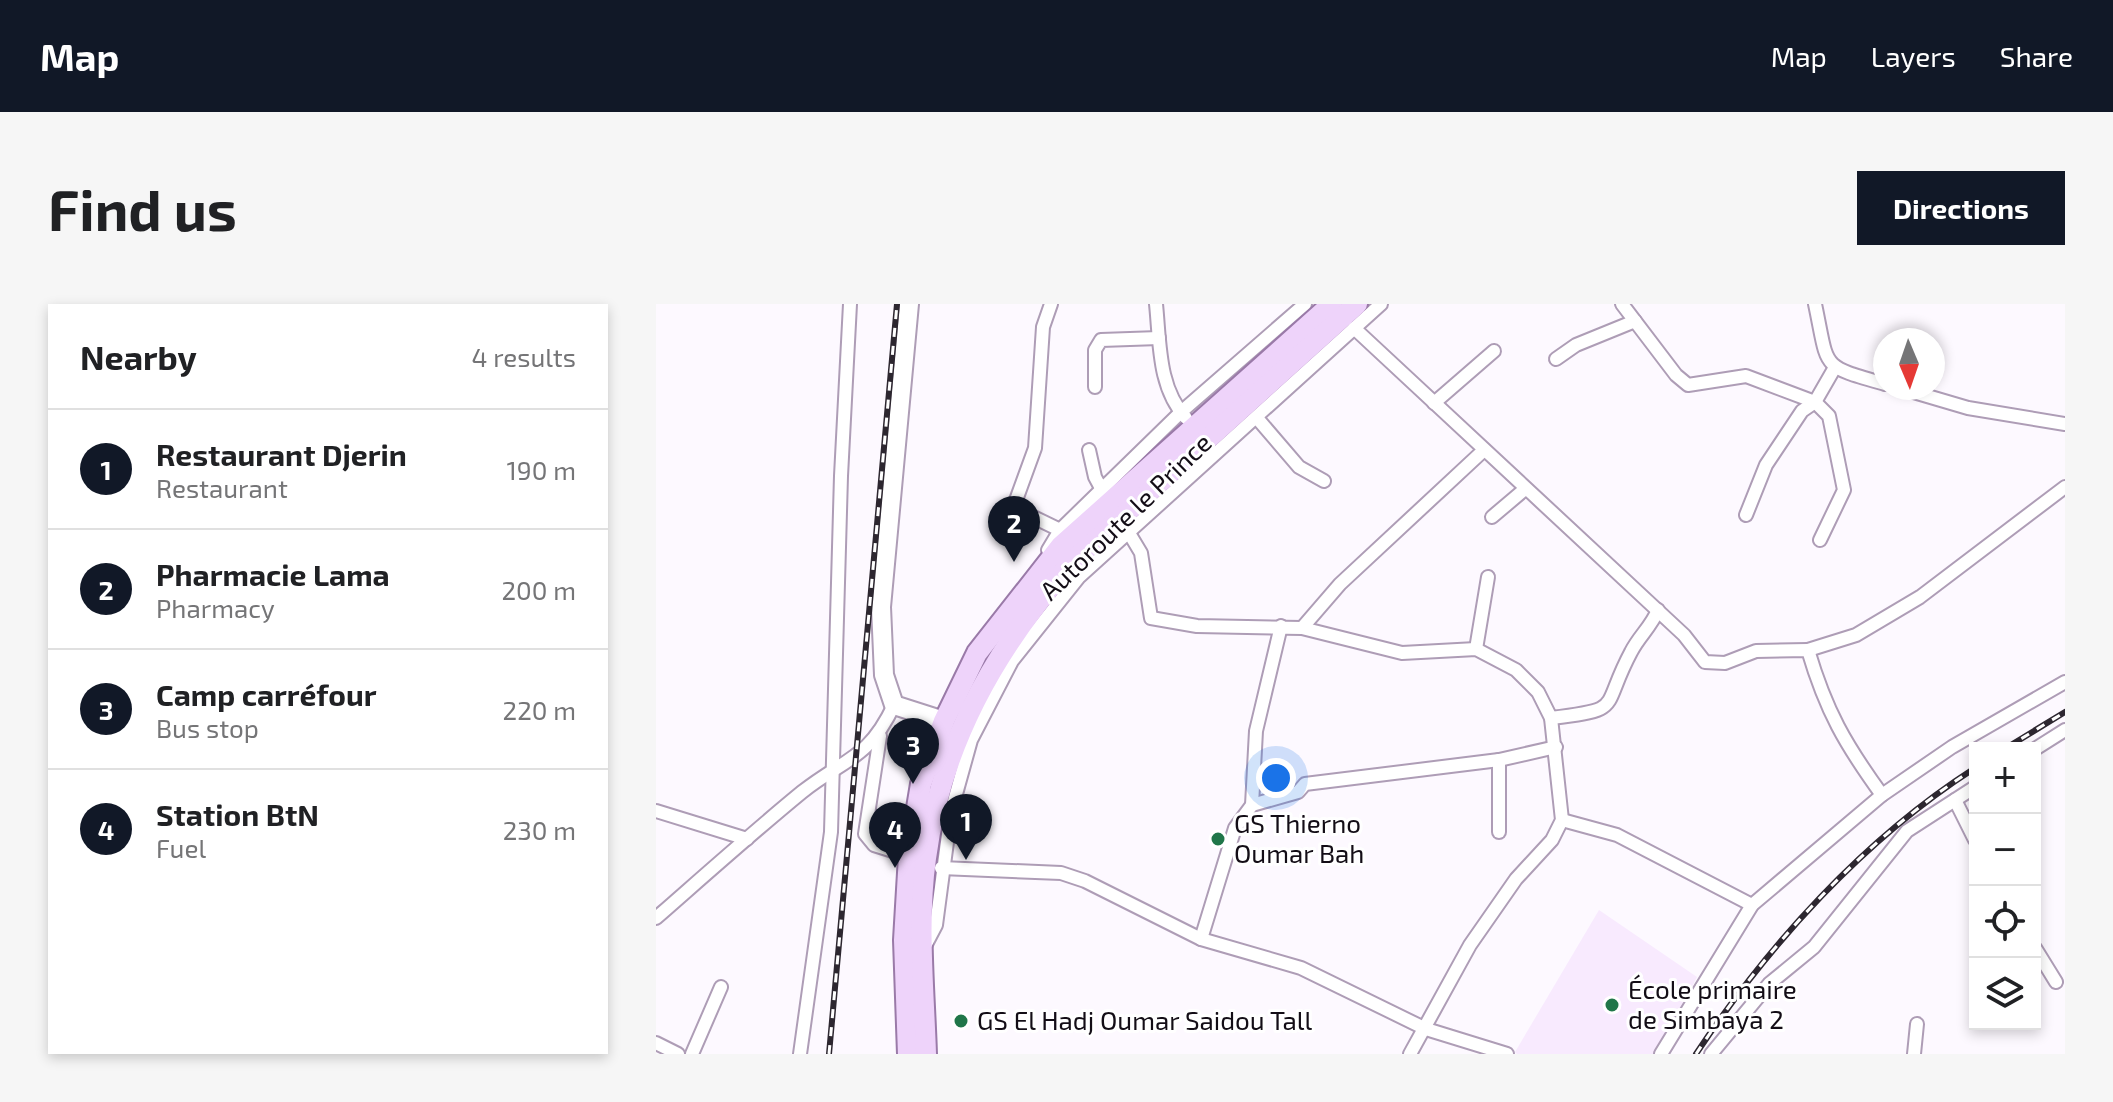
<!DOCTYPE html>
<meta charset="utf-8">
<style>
body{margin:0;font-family:"Exo 2",sans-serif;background:#f6f6f6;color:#202124}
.controls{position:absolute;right:24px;bottom:24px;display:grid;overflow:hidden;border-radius:0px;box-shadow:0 4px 12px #0003}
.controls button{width:72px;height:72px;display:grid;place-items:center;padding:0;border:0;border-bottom:2px solid #e0e0e0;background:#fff;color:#202124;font:40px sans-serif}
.compass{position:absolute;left:1217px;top:24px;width:72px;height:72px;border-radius:50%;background:#fff;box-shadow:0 4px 12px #0003;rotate:178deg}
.you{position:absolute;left:620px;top:474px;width:28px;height:28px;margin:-20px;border:6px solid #fff;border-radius:50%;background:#1a73e8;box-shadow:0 0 0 12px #1a73e833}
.badge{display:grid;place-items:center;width:52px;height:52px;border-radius:50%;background:#111827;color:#fff;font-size:26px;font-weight:700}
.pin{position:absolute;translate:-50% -66px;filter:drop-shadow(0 2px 4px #0008)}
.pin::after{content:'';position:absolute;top:42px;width:28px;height:24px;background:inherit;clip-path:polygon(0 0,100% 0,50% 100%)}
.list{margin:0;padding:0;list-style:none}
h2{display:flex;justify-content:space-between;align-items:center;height:104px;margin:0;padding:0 32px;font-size:34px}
h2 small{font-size:26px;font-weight:400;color:#757577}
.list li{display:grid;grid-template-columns:52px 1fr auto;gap:24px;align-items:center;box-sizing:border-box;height:120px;padding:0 32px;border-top:2px solid #e0e0e0}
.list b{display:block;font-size:30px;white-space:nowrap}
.list p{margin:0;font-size:26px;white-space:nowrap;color:#757577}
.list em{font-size:26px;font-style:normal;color:#757577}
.icon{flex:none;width:44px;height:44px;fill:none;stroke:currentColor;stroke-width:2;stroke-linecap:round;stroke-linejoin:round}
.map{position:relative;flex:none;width:1409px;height:750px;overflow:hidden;border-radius:0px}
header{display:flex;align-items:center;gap:48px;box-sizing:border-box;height:112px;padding:0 40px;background:#111827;color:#fff}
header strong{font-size:38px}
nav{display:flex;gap:44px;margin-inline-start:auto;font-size:28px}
.intro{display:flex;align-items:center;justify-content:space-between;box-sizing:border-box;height:192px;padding:0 48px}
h1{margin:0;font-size:56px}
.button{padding:20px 36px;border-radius:0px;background:#111827;color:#fff;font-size:28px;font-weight:700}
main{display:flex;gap:48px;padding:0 48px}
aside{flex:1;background:#fff;border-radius:0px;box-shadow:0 4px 12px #0003}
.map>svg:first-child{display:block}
.built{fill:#f8eafe}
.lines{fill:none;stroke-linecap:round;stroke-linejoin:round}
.street-casing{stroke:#ae9db6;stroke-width:16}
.secondary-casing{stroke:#ae9db6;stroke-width:22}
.primary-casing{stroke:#9a7aa8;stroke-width:24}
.street{stroke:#fff;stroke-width:12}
.secondary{stroke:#fff;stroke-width:18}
.primary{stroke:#eed3fa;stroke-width:20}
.rail-casing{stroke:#2d2730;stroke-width:6}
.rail{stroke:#fff;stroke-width:3;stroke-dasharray:9;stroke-linecap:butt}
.poi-dot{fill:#207649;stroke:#fff;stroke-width:3}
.labels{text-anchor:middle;stroke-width:6;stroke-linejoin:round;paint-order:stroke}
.street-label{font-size:26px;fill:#130d16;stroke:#fff}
.poi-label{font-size:26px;fill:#130d16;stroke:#fff;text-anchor:start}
</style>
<header>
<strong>Map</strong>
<nav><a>Map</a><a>Layers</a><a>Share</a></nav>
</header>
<div class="intro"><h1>Find us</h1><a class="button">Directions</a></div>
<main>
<aside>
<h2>Nearby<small>4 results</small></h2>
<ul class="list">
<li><span class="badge">1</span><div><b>Restaurant Djerin</b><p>Restaurant</p></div><em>190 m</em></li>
<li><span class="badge">2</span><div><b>Pharmacie Lama</b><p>Pharmacy</p></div><em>200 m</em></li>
<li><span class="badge">3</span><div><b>Camp carréfour</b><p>Bus stop</p></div><em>220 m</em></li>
<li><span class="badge">4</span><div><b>Station BtN</b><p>Fuel</p></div><em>230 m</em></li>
</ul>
</aside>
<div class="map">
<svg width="1409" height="750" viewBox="0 0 1409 750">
<rect width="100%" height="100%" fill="#fdf9ff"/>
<polygon class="built" points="943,606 1041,673 1011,730 1000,750 861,750 859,748"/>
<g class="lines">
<defs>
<g id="street">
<polyline points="395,0 387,23 379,144 359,199 365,207 404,226"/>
<path d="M500,0C504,39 502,84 530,114"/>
<polyline points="966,0 1020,71 1032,81 1090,72 1159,98 1173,112 1188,186 1164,236"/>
<path d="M1159,0C1173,66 1163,61 1229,80"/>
<path d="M698,24L1028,331L1049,358L1069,359L1100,347L1152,346C1170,407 1189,440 1226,491"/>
<polyline points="900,55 920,41 979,17"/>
<polyline points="439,83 439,46 445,36 503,34"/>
<polyline points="1244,84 1312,104 1409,120"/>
<polyline points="778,99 838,47"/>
<polyline points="601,114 643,163 668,177"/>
<polyline points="433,146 439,173 446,186"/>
<polyline points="1090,211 1110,161 1146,107 1159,98 1178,65"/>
<polyline points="836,213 869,185"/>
<polyline points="473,229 485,249 495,314 541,322 646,324 746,349 820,345 860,366 882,388 895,414 906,516 896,536 860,575 814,641 754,750"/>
<polyline points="392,246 404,226 525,108 649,0"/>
<polyline points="646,324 684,280 828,146"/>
<polyline points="820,345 832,273"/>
<polyline points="1152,346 1200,331 1264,293 1409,183"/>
<path d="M895,414C969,405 944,406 975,348C983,332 995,323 1002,306"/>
<polyline points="224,432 209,530 218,541 253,552"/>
<polyline points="1379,445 1409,426"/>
<polyline points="843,456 843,528"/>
<polyline points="1299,496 1319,536"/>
<polyline points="596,501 642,488 649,480 843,456 900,443"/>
<polyline points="0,507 91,535"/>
<polyline points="906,516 961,531 1096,601"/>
<polyline points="285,564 405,569 429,577 545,635 645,664 770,725 851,750"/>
<path d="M0,614C48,572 96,529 146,488C189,454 212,456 238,401"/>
<polyline points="545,635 579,524 596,501 600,427 625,322"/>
<polyline points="269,642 280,621 295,508 315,436 356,357 423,273 725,0"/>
<polyline points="1379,644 1400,678"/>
<polyline points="0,739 22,750"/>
<polyline points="36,750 65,683"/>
<polyline points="144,750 175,528 185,172 194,0"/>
<polyline points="1005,750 1096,601 1226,491 1296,443 1409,378"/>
<polyline points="1055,750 1113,680 1158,643 1251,527 1319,483"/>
<polyline points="1258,750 1261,720"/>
</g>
<polyline id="secondary" points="253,0 225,303 228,371 238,401 288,417"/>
<g id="primary">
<polyline points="252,750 248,636 253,552 265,480 288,417 321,349 405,242 676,0"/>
<path d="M270,750C268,686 261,618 270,554C285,439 341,341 417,257L701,0"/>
</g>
</defs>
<use href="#street" class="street-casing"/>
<use href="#secondary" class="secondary-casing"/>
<use href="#primary" class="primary-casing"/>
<use href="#street" class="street"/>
<use href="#secondary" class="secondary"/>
<use href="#primary" class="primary"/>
<defs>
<g id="rail">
<polyline points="1350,444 1409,408"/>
<polyline points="173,750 241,0"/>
<path d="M1040,750C1112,641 1208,535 1319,464"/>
</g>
</defs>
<use href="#rail" class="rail-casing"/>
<use href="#rail" class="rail"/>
</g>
<g class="poi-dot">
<circle cx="562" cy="535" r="8"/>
<circle cx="956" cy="701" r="8"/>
<circle cx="305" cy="717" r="8"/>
</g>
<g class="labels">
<g class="street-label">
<text transform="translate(470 213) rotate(-44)" y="9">Autoroute le Prince</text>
</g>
<g class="poi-label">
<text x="578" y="529">GS Thierno<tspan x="578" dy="30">Oumar Bah</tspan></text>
<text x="972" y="695">École primaire<tspan x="972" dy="30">de Simbaya 2</tspan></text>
<text x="321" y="726">GS El Hadj Oumar Saidou Tall</text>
</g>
</g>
</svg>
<div class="controls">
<button>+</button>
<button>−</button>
<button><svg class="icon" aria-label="locate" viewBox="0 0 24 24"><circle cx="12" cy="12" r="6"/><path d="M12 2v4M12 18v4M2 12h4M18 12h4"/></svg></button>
<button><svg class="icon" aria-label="layers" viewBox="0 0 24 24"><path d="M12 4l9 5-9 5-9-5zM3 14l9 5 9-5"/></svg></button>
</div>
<svg class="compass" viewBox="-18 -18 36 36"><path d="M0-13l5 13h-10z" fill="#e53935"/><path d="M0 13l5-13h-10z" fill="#757577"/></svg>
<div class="you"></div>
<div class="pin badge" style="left:310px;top:556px">1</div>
<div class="pin badge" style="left:358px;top:258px">2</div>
<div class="pin badge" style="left:257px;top:480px">3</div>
<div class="pin badge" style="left:239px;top:564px">4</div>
</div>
</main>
